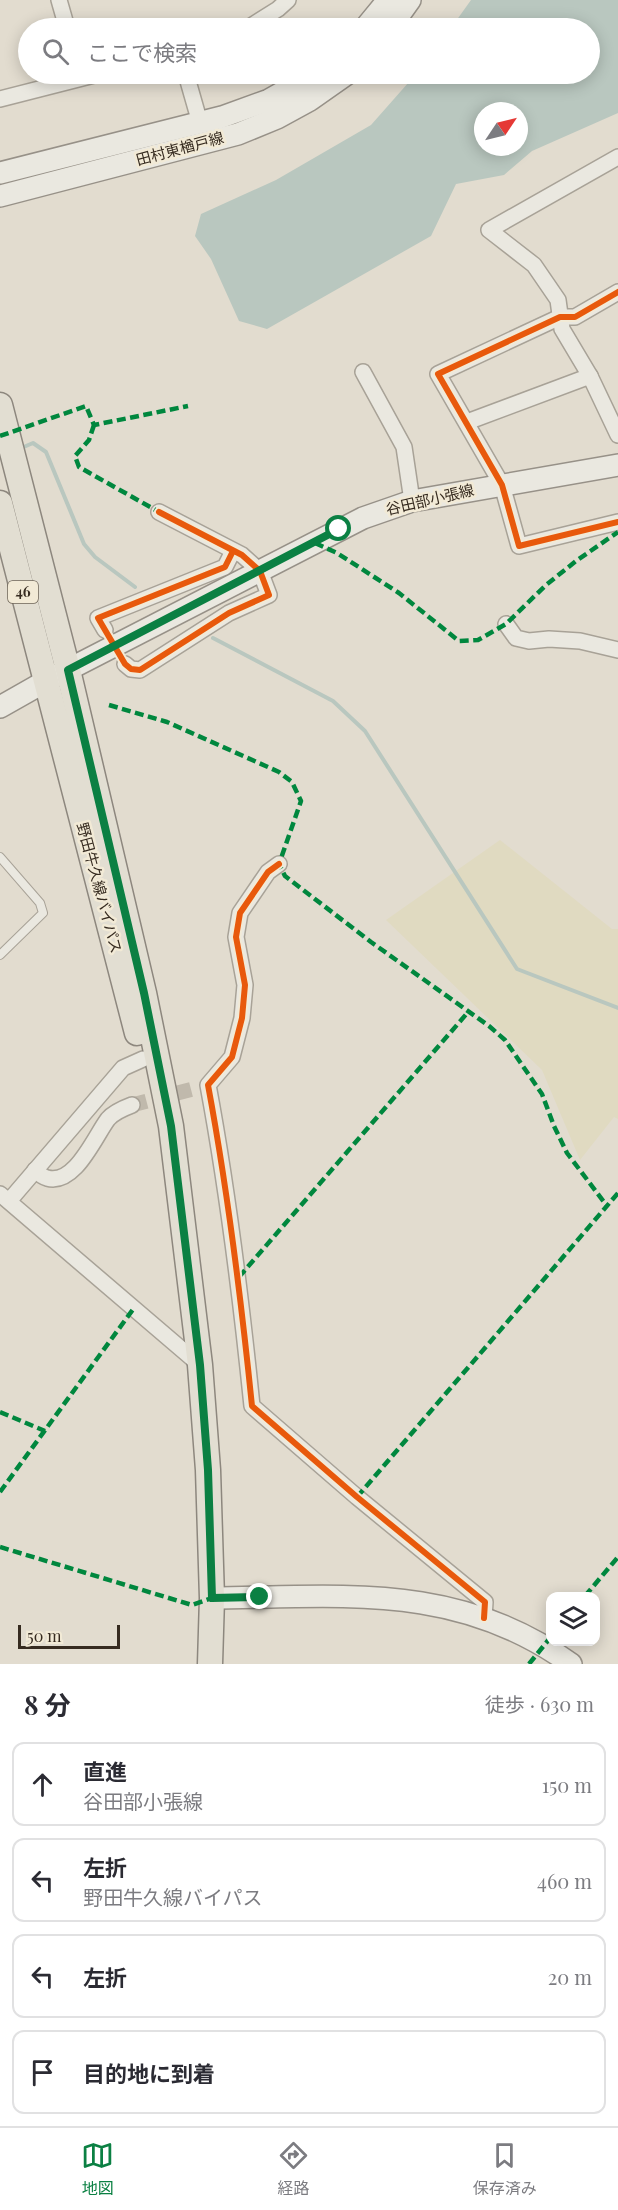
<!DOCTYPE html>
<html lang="ja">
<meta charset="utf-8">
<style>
body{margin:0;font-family:"Playfair Display","Noto Sans JP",serif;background:#f7f7f7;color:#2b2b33}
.controls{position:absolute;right:18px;bottom:18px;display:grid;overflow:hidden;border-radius:12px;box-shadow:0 3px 15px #0003}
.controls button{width:54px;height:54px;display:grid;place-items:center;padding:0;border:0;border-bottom:2px solid #e1e1e2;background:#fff;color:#2b2b33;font:30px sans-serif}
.compass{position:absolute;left:474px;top:102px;width:54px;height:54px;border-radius:50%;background:#fff;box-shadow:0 3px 15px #0003;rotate:55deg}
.scale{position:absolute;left:18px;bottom:15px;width:102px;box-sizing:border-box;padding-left:6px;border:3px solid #362b20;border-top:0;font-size:16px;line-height:21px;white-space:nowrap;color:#362b20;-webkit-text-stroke:4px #f2ead6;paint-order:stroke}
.stop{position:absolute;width:18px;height:18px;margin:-14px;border:4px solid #0b8043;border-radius:50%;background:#fff}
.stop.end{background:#0b8043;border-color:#fff;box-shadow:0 2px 6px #0008}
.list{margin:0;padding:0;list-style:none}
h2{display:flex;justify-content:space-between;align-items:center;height:78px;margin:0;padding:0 24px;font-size:26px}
h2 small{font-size:20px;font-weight:400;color:#7c7c81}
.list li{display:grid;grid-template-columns:39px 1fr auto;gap:18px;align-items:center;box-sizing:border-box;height:84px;margin:0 12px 12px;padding:0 12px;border:2px solid #e1e1e2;border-radius:12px}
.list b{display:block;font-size:22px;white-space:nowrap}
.list p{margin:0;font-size:20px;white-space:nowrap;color:#7c7c81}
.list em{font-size:20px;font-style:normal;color:#7c7c81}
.icon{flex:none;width:33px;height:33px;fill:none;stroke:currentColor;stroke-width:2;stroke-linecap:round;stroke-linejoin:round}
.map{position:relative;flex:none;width:618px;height:1664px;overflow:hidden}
.search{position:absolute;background:#fff;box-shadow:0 3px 15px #0003;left:18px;right:18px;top:18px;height:66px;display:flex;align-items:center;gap:15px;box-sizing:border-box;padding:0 21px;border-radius:33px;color:#7c7c81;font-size:22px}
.sheet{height:462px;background:#fff}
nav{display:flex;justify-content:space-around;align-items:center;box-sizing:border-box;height:84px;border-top:2px solid #e1e1e2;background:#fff;font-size:16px;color:#7c7c81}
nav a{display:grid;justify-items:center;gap:3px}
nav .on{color:#0b8043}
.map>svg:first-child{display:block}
.farmland{fill:#e0dac1}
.water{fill:#b9c7bf;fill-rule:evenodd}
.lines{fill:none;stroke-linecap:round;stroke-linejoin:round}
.stream{stroke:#b9c7bf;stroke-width:4}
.street-tunnel{stroke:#c0b9ac;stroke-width:15;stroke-dasharray:15 8;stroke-linecap:butt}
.lane-casing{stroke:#a8a297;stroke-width:10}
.street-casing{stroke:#a8a297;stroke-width:18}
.secondary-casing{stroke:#979188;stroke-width:24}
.primary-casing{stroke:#8d877e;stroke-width:27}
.lane{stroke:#eae8e0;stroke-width:8}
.street{stroke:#eae8e0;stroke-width:15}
.secondary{stroke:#eae8e0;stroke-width:21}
.primary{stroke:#e2ded2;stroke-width:24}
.quiet{stroke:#00873e;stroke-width:4.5;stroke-dasharray:9 4.5;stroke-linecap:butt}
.cycleway-casing{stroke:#f2ead6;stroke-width:10}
.cycleway{stroke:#e8590c;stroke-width:6}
.route{stroke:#0b8043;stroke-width:8}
.labels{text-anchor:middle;stroke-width:5;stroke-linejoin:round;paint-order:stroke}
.shield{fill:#f2ead6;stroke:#6e6457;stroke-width:1.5}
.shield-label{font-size:14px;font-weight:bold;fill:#362b20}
.street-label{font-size:15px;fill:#362b20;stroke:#f2ead6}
</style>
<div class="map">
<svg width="618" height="1664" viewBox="0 0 618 1664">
<rect width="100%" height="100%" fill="#e2dccf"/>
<polygon class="farmland" points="500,840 612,929 618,929 618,1119 614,1117 580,1160 542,1070 386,920"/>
<path class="water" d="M471,0H618V113L532,151L504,175L456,184L431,236L267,329L239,321L211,259L195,236L201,214L276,180L371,125L416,74H590V28H451ZM483,111H519V147H483Z"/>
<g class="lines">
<g class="stream">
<polyline points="19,449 33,443 46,452 84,544 95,557 135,587"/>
<polyline points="213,638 333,701 365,731 517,969 618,1008"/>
</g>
<polyline class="street-tunnel" points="132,1105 197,1088"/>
<defs>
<polyline id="lane" points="0,857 40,903 43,913 0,955"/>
<g id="street">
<polyline points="59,0 67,28"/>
<polyline points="248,28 278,9 288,0"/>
<polyline points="186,74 200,123"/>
<polyline points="0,99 98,74"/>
<polyline points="618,157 489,230 534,265 558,300 562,329 590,376 618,435"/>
<polyline points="618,292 575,317 560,317 438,374 502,485 519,546 618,522"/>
<polyline points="363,372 404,447 412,501"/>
<polyline points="467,422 590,376"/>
<polyline points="506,624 516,638 529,641 549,639 580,641 618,650"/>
<polyline points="105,630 98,618 225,567 233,551"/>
<polyline points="125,664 131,669 140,670 229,613 269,595 260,571 242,555 159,512"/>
<path d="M279,864L268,872L240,913L236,937L245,985L242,1018L232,1057L208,1085C228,1192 241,1298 252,1406L357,1497L485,1602L484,1618"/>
<path d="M35,1170C38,1173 43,1177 47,1178C75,1186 95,1136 108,1119C114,1112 124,1108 132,1105"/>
<polyline points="0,1194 200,1365"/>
<polyline points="9,1201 123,1068 143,1059"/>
</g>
<g id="secondary">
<polyline points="365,28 388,0"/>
<polyline points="390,28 410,0"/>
<polyline points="0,173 222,117 269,100 315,74"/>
<polyline points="0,196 238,134 277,118 310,100 347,74"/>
<polyline points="0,707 46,681 363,518 412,501 618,465"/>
<path d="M212,1598C343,1597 458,1582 571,1664"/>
</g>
<g id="primary">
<polyline points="0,405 68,670 144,993 171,1126 200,1365 208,1470 212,1598 210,1664"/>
<polyline points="0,503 137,1033"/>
</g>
</defs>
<use href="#lane" class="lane-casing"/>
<use href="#street" class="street-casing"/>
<use href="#secondary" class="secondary-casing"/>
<use href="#primary" class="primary-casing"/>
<use href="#lane" class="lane"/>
<use href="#street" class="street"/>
<use href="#secondary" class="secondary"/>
<use href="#primary" class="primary"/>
<g class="quiet">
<polyline points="94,425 89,440 75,456 79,467 159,512"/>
<polyline points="0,436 86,406 94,425 188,406"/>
<polyline points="315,543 337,553 399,593 459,641 478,640 506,624 546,585 576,561 618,532"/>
<polyline points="109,705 167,722 279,772 292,782 301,801 279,864 285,876 371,942 489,1026 505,1040 542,1094 554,1126 567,1153 607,1206"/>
<polyline points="239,1277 469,1011"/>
<polyline points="0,1412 45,1431"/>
<polyline points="0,1492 134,1308"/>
<polyline points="357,1497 618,1193"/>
<polyline points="0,1547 192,1605 212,1598"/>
<polyline points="585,1596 618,1557"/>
<polyline points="529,1664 550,1638"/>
</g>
<defs>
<g id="cycleway">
<polyline points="618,292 575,317 560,317 438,374 502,485 519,546 618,522"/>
<polyline points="159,512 242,555 260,571 269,595 229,613 140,670 131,669 125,664 98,618 225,567 233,551"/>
<path d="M279,864L268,872L240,913L236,937L245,985L242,1018L232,1057L208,1085C228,1192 241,1298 252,1406L357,1497L485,1602L484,1618"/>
</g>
</defs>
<use href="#cycleway" class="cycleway-casing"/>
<use href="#cycleway" class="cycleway"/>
</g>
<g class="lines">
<polyline class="route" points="260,1597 212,1598 208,1470 200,1365 171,1126 144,993 68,670 339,529"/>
</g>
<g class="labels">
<rect class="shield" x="8" y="581" width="30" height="22" rx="4.5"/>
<g class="shield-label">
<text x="23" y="597">46</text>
</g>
<g class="street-label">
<text transform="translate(180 149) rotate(-15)" y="5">田村東楢戸線</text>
<text transform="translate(430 500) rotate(-13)" y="5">谷田部小張線</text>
<text transform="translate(99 888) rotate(75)" y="5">野田牛久線バイパス</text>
</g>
</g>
</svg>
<div class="controls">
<button><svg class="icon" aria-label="layers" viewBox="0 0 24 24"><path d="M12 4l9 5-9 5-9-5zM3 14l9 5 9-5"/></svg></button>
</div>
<svg class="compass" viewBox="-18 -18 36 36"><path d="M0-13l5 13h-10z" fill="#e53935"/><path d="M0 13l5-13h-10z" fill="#7c7c81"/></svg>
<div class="scale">50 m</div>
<div class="stop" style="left:339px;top:529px"></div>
<div class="stop end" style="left:260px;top:1597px"></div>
<div class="search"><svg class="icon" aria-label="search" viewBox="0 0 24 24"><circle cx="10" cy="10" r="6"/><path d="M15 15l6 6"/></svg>ここで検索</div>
</div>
<section class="sheet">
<h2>8 分<small>徒歩 · 630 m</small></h2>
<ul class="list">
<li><svg class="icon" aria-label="ahead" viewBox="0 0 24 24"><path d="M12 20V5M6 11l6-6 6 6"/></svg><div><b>直進</b><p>谷田部小張線</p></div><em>150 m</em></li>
<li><svg class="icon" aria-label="left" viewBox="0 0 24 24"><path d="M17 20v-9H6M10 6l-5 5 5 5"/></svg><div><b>左折</b><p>野田牛久線バイパス</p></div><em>460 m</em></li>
<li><svg class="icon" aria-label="left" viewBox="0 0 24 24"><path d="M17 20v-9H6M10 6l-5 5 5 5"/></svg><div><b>左折</b></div><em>20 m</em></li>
<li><svg class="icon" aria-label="arrive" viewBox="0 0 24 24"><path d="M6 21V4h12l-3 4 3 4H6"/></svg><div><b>目的地に到着</b></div></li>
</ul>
</section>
<nav>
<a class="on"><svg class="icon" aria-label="map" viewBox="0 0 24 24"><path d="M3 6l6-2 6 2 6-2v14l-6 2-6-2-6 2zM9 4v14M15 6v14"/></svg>地図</a>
<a><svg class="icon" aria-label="directions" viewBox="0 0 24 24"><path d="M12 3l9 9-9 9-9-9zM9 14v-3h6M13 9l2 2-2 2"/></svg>経路</a>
<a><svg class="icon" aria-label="saved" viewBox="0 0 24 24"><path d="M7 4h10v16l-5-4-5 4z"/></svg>保存済み</a>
</nav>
